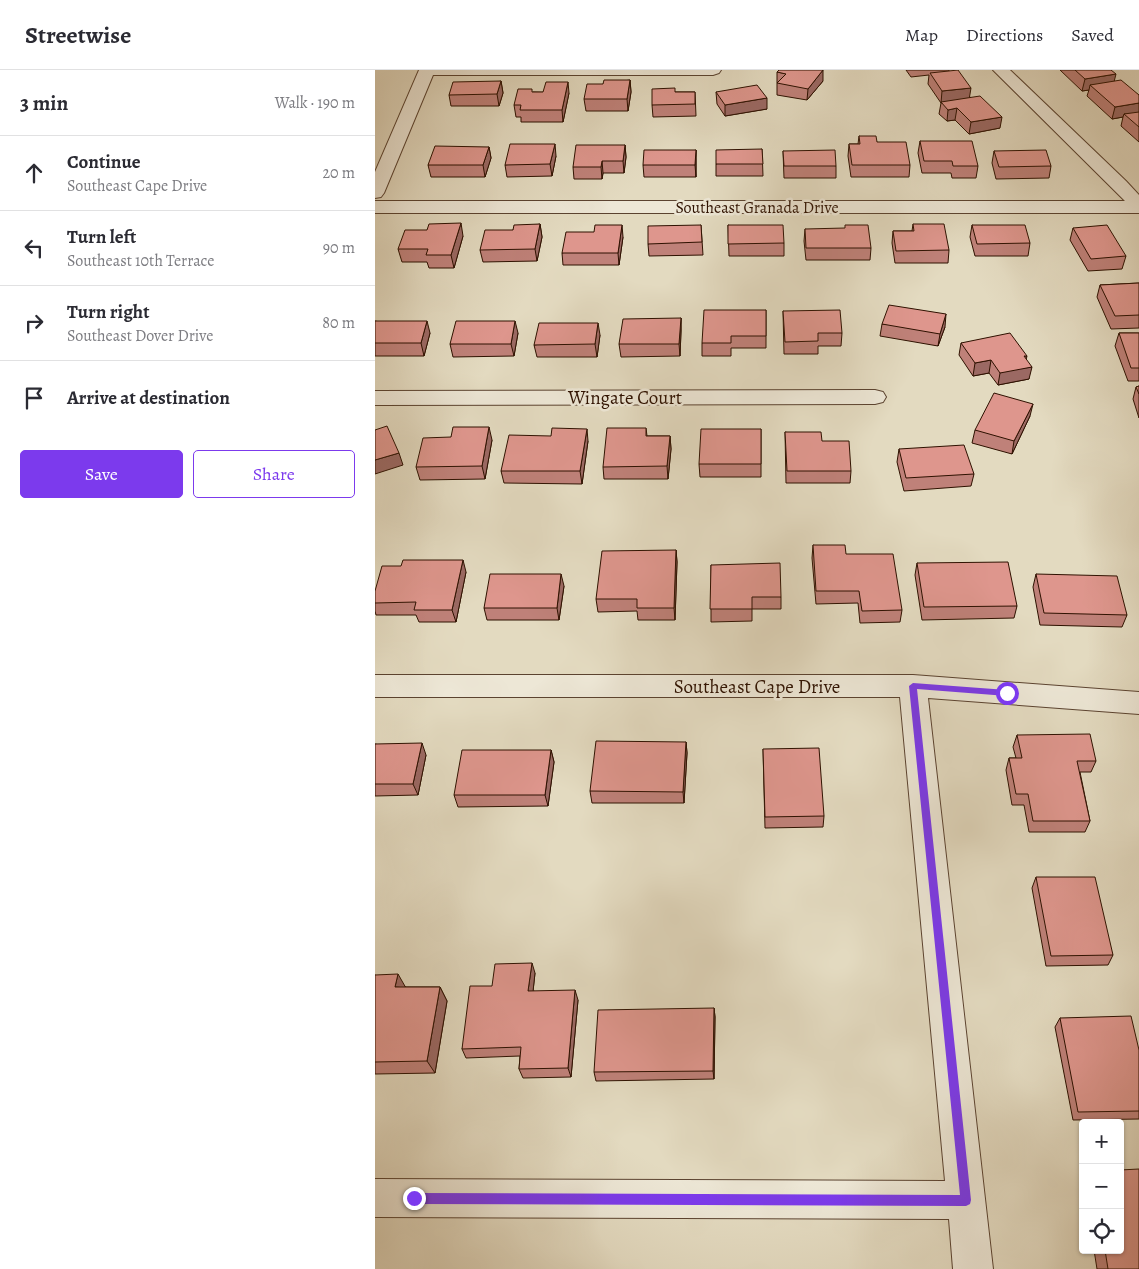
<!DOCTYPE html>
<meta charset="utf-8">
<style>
body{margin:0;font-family:Alegreya,serif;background:#f7f7f7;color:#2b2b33}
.controls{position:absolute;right:15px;bottom:15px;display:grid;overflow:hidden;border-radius:5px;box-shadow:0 1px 4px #0004}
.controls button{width:45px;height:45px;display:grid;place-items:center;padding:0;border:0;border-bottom:1px solid #e1e1e2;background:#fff;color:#2b2b33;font:25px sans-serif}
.stop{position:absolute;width:15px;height:15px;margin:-11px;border:4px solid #7c3aed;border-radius:50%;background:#fff}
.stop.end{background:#7c3aed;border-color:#fff;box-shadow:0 1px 5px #0008}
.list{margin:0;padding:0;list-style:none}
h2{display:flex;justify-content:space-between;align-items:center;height:65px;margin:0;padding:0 20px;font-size:21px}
h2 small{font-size:16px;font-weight:400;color:#7c7c81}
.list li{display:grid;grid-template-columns:32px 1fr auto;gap:15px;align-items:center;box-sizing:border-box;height:75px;padding:0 20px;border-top:1px solid #e1e1e2}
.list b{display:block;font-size:19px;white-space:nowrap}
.list p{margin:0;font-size:16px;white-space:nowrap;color:#7c7c81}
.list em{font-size:16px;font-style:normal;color:#7c7c81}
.actions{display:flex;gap:10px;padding:15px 20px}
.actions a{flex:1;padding:11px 0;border:1px solid #7c3aed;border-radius:5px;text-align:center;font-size:18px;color:#7c3aed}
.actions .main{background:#7c3aed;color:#fff}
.icon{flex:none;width:28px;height:28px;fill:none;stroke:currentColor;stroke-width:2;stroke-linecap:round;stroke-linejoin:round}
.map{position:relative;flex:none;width:764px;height:1199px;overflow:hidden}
header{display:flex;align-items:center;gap:30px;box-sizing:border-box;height:70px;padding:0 25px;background:#fff;border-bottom:1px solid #e1e1e2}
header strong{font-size:24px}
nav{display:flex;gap:28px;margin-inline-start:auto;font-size:18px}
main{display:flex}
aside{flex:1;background:#fff}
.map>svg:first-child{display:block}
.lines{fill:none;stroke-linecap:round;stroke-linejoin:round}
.street-casing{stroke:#5b4330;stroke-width:2}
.street{fill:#ede7d6;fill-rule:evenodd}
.wall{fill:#bf8179;stroke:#2e1100}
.shaded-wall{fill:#9b6963;stroke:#2e1100}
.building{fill:#de968d;stroke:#2e1100}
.route{fill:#7c3aed}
.labels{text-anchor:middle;stroke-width:5;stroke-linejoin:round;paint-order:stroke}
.far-street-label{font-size:16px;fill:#2e1100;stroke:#ede7d6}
.street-label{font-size:19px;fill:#2e1100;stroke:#ede7d6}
</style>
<header>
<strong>Streetwise</strong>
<nav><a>Map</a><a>Directions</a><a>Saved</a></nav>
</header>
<main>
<aside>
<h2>3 min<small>Walk · 190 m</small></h2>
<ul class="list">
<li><svg class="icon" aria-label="ahead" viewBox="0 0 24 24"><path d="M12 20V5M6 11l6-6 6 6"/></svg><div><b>Continue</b><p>Southeast Cape Drive</p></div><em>20 m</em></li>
<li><svg class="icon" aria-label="left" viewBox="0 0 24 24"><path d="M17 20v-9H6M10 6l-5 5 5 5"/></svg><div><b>Turn left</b><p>Southeast 10th Terrace</p></div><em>90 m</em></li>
<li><svg class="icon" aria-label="right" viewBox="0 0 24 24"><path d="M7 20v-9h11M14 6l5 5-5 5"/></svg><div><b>Turn right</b><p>Southeast Dover Drive</p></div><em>80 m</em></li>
<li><svg class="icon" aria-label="arrive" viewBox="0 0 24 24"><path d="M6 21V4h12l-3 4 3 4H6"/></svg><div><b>Arrive at destination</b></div></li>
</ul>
<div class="actions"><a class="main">Save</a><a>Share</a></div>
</aside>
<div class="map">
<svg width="764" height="1199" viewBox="0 0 764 1199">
<rect width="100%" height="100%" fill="#e3dac0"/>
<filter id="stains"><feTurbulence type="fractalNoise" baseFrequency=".004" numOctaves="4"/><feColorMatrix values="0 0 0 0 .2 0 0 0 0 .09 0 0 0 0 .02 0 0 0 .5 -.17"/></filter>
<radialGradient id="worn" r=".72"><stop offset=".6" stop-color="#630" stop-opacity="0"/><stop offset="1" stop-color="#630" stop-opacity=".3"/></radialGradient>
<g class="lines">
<defs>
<g id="street">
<polygon points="44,0 346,0 344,3 338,5 58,5 9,123 6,127 0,128 0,102"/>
<polygon points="618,0 635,0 751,111 764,125 764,143 0,143 0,131 750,131"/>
<polygon points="500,320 508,322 511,327 508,332 500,334 0,335 0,321"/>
<polygon points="0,605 538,605 764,622 764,644 553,628 618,1199 578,1199 574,1149 0,1147 0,1109 570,1111 525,627 0,627"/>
</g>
</defs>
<use href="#street" class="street-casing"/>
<use href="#street" class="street"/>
</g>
<g class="wall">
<polygon points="531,0 574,0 574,1 595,27 625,58 594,64 580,50 572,51 564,44 566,33 553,14 554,5 536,7"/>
<polygon points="685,0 736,0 739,11 764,25 764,72 746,56 748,47 737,49 712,26 714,20 707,21"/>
<polygon points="402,2 448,11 432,30 402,25"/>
<polygon points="255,10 256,22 253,41 211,41 209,29 228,14"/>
<polygon points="126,11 128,23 124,36 76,36 74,25"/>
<polygon points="158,22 194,23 188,52 146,52 146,47 141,47 139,35"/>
<polygon points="300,22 320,22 321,46 278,47 277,35"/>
<polygon points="341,22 392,39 350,46 342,34"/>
<polygon points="484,66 502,72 535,95 534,107 476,107 473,86 474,74 483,74"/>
<polygon points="545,71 603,96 601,108 577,108 576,103 547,103 543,83"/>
<polygon points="250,75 251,87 249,103 228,103 227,109 199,109 198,97"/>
<polygon points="114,77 116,88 110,107 56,107 53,95"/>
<polygon points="387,79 388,106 341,106 341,94"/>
<polygon points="321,80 321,107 269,107 268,95"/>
<polygon points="408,81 461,96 461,108 409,108"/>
<polygon points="619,81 676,96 674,108 621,109 617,93"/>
<polygon points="181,86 177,106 132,107 130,95"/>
<polygon points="165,154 167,167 162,191 108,192 105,180 138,160"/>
<polygon points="538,154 574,180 573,193 520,193 517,173 518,161 537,161"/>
<polygon points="326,155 328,185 274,186 273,174"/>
<polygon points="353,155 409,173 409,186 354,186"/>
<polygon points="597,155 655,173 653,186 600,186 595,167"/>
<polygon points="698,158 751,186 747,199 713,201 695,170"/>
<polygon points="430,159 496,178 495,190 431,190 429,171"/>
<polygon points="88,166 79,198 54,198 52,192 27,192 23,179"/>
<polygon points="248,167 244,195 188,195 187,183"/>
<polygon points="764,213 764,258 736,259 722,227 725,215"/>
<polygon points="391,240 391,278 356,278 356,286 327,286 327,273"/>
<polygon points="408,241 467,263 466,276 443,276 443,284 409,284"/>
<polygon points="306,248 306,261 305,286 246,287 244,274"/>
<polygon points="0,251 55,263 49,286 0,286"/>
<polygon points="507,254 570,257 563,276 505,266"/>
<polygon points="143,263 139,286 78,287 75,274"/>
<polygon points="744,263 764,263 764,311 753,311 740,276"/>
<polygon points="225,265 222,287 162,287 159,275"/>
<polygon points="586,273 651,289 654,309 623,315 614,303 598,306 584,285"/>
<polygon points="764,316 764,348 758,329 761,317"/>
<polygon points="655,346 637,384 597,373 600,360"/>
<polygon points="271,358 272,366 295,366 296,379 293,409 229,409 228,397"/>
<polygon points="386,359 386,407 325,407 324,394"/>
<polygon points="410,362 447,371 476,401 475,413 411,413"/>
<polygon points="76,367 117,370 110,409 45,410 41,397"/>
<polygon points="213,371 207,414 129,413 126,401"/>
<polygon points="524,379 599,404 596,416 529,421 522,392"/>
<polygon points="438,475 471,484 527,540 525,552 485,553 483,533 441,534 437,488"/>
<polygon points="301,480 302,492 300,550 263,550 262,541 223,542 221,529"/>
<polygon points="542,493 642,536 639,548 547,550 540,505"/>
<polygon points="336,495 406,527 406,539 377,539 377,551 336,552"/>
<polygon points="91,502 81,552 44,552 41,545 1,545 0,541 0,521"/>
<polygon points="661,504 752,545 747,557 665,555 658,517"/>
<polygon points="189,516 184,550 112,550 109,538"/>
<polygon points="642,665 721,691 716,702 705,702 715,751 710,762 654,762 649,735 637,735 631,700 634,688 641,688 638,677"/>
<polygon points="311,672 312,683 309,733 217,733 215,721"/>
<polygon points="0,674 51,685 43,725 0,726"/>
<polygon points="388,679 449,746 448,757 390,758"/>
<polygon points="176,680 179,692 173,736 83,737 79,725"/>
<polygon points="661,807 738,885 733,895 671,896 657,818"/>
<polygon points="160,903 158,921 203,930 196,1007 148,1008 144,999 145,986 91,988 87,979 117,916"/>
<polygon points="0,905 31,917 65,917 72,931 60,1003 0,1004"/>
<polygon points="339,938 340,947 339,1009 221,1011 219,1002"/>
<polygon points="685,948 764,980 764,1049 698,1050 680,957"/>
<polygon points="708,1108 708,1120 706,1111"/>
<polygon points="719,1180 745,1180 764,1199 722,1199"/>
</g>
<g class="shaded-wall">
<polygon points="448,0 448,11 432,30 433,19"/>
<polygon points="741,4 738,16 715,15 714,20 707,21 710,9"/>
<polygon points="255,10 256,22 253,41 252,29"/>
<polygon points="126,11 128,23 124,36 122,24"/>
<polygon points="193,12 194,23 188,52 187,40"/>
<polygon points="596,18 594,30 566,33 567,21"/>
<polygon points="392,28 392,39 350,46 350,35"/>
<polygon points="764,33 764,44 749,44 748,47 737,49 740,37"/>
<polygon points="582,38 580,50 572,51 573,40"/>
<polygon points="627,47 625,58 594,64 596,52"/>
<polygon points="180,74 181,86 177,106 175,94"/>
<polygon points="250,75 251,87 249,103 248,91"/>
<polygon points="114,77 116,88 110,107 108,95"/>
<polygon points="321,80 321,107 320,95"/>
<polygon points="227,91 228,103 227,109 226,97"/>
<polygon points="86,153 88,166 79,198 76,185"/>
<polygon points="165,154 167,167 162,191 160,179"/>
<polygon points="247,155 248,167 244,195 243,183"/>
<polygon points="571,244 570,257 563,276 565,264"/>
<polygon points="306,248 306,261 305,286 304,274"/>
<polygon points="52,251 55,263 49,286 46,273"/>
<polygon points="140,251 143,263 139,286 136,274"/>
<polygon points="223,253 225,265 222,287 220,274"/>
<polygon points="649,286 652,286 649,298 657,297 654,309 623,315 625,303"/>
<polygon points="616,290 614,303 598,306 600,293"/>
<polygon points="658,334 655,346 637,384 639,371"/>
<polygon points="114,357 117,370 110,409 107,396"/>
<polygon points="212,359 213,371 207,414 205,401"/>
<polygon points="295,366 296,379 293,409 292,396"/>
<polygon points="24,383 28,395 0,404 0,390"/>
<polygon points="301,480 302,492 300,550 299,538"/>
<polygon points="88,490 91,502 81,552 77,540"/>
<polygon points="186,504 189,516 184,550 182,538"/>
<polygon points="311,672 312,683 309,733 308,722"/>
<polygon points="47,673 51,685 43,725 38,714"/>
<polygon points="176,680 179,692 173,736 170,725"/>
<polygon points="157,893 160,903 157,931 153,921"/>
<polygon points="23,904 31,918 20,917"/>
<polygon points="65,917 72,931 60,1003 52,991"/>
<polygon points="200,920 203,930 196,1007 193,998"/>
<polygon points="339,938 340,947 339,1009 338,1001"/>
</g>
<g class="building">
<polygon points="404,0 448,0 433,19 402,13 411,4 402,2"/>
<polygon points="583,0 596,18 567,21 555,3"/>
<polygon points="700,0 736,0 741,4 710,9"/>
<polygon points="229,10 255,10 252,29 209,29 212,14 228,14"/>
<polygon points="746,10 764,25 764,33 740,37 715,15"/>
<polygon points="126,11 122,24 74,25 78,12"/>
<polygon points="171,12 193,12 187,40 145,40 146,35 139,35 143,19 157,19 157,22 168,22"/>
<polygon points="382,15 392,28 350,35 341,22"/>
<polygon points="300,18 300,22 320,22 320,34 277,35 277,19"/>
<polygon points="605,26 627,47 596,52 582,38 573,40 566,32"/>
<polygon points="764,42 764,57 749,44"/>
<polygon points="484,66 501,66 502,72 531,72 535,95 477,95 474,74 485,74"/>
<polygon points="545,71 597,71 603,96 578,96 577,91 549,91"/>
<polygon points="135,74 180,74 175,94 130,95"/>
<polygon points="201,75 250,75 248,91 227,91 226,97 198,97"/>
<polygon points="60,76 114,77 108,95 53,95"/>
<polygon points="387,79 388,94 341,94 341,80"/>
<polygon points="269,80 321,80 320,95 268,95"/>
<polygon points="460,80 461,96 409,96 408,81"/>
<polygon points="671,80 676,96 624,97 619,81"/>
<polygon points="86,153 76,185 51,185 53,179 23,179 30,160 52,160 54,154"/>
<polygon points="165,154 160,179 105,180 110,160 138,160 139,155"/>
<polygon points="538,154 569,154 574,180 521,181 518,161 539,161"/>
<polygon points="220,155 247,155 243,183 187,183 191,162 219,162"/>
<polygon points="326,155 327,172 273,174 273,156"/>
<polygon points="353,155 408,155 409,173 353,174"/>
<polygon points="470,155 493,155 496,178 431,178 430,159 470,158"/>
<polygon points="597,155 650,155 655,173 602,174"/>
<polygon points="732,155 751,186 716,189 698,158"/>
<polygon points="764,213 764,245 740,246 725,215"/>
<polygon points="514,235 571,244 565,264 507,254"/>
<polygon points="329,240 391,240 391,266 356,266 356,273 327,273"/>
<polygon points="465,240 467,263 443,263 443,271 410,272 408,241"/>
<polygon points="306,248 304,274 244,274 248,249"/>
<polygon points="0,251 52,251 46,273 0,273"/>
<polygon points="81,251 140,251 136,274 75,274"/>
<polygon points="164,253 223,253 220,274 159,275"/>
<polygon points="635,263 652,286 649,286 657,297 625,303 616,290 600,293 586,273"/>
<polygon points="744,263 764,263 764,298 756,298"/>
<polygon points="764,316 764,324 761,317"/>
<polygon points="619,323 658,334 639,371 600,360"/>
<polygon points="12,356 24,383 0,390 0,360"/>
<polygon points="78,357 114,357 107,396 41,397 48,368 76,367"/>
<polygon points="177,358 212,359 205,401 126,401 134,365 176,366"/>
<polygon points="232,358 271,358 271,366 295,366 292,396 228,397"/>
<polygon points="326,359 386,359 386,394 324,394"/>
<polygon points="410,362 446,362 447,371 474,371 476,401 412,401"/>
<polygon points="589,375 599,404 531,408 524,379"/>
<polygon points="438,475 470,475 471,484 518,484 527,540 487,541 484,521 441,521"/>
<polygon points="301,480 299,538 262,538 262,529 221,529 227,481"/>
<polygon points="28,490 88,490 77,540 39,540 41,532 0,533 0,521 7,496 26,496"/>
<polygon points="633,492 642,536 549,537 542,493"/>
<polygon points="405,493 406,527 377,527 377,539 335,539 336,495"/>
<polygon points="115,504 186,504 182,538 109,538"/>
<polygon points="661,504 742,506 752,545 669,543"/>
<polygon points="715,664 721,691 702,691 715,751 658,751 653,724 641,724 634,688 647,688 642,665"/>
<polygon points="221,671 311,672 308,722 215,721"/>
<polygon points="47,673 38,714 0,714 0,674"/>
<polygon points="444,678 449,746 390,747 388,679"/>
<polygon points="87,680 176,680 170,725 79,725"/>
<polygon points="661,807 720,807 738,885 676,886"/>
<polygon points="157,893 153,921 200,920 193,998 144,999 146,977 87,979 95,916 117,916 120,894"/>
<polygon points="23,904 20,917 65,917 52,991 0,992 0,905"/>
<polygon points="339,938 338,1001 219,1002 223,940"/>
<polygon points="756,946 764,980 764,1041 703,1042 685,948"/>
<polygon points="764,1099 764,1199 733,1199 730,1180 745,1180 745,1100"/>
</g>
<polygon class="route" points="538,613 632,620 636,623 632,626 542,619 596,1130 595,1134 591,1136 39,1134 35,1132 34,1128 35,1124 39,1123 585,1125 534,616"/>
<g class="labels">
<g class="far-street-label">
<text x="382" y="143">Southeast Granada Drive</text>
</g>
<g class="street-label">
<text x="250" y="334">Wingate Court</text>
<text x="382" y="623">Southeast Cape Drive</text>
</g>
</g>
<rect width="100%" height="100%" filter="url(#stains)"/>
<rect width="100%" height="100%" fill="url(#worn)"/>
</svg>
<div class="controls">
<button>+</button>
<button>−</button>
<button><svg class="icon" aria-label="locate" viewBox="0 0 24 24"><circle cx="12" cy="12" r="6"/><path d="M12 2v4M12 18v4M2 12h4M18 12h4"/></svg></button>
</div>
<div class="stop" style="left:632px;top:623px"></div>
<div class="stop end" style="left:39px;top:1128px"></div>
</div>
</main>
